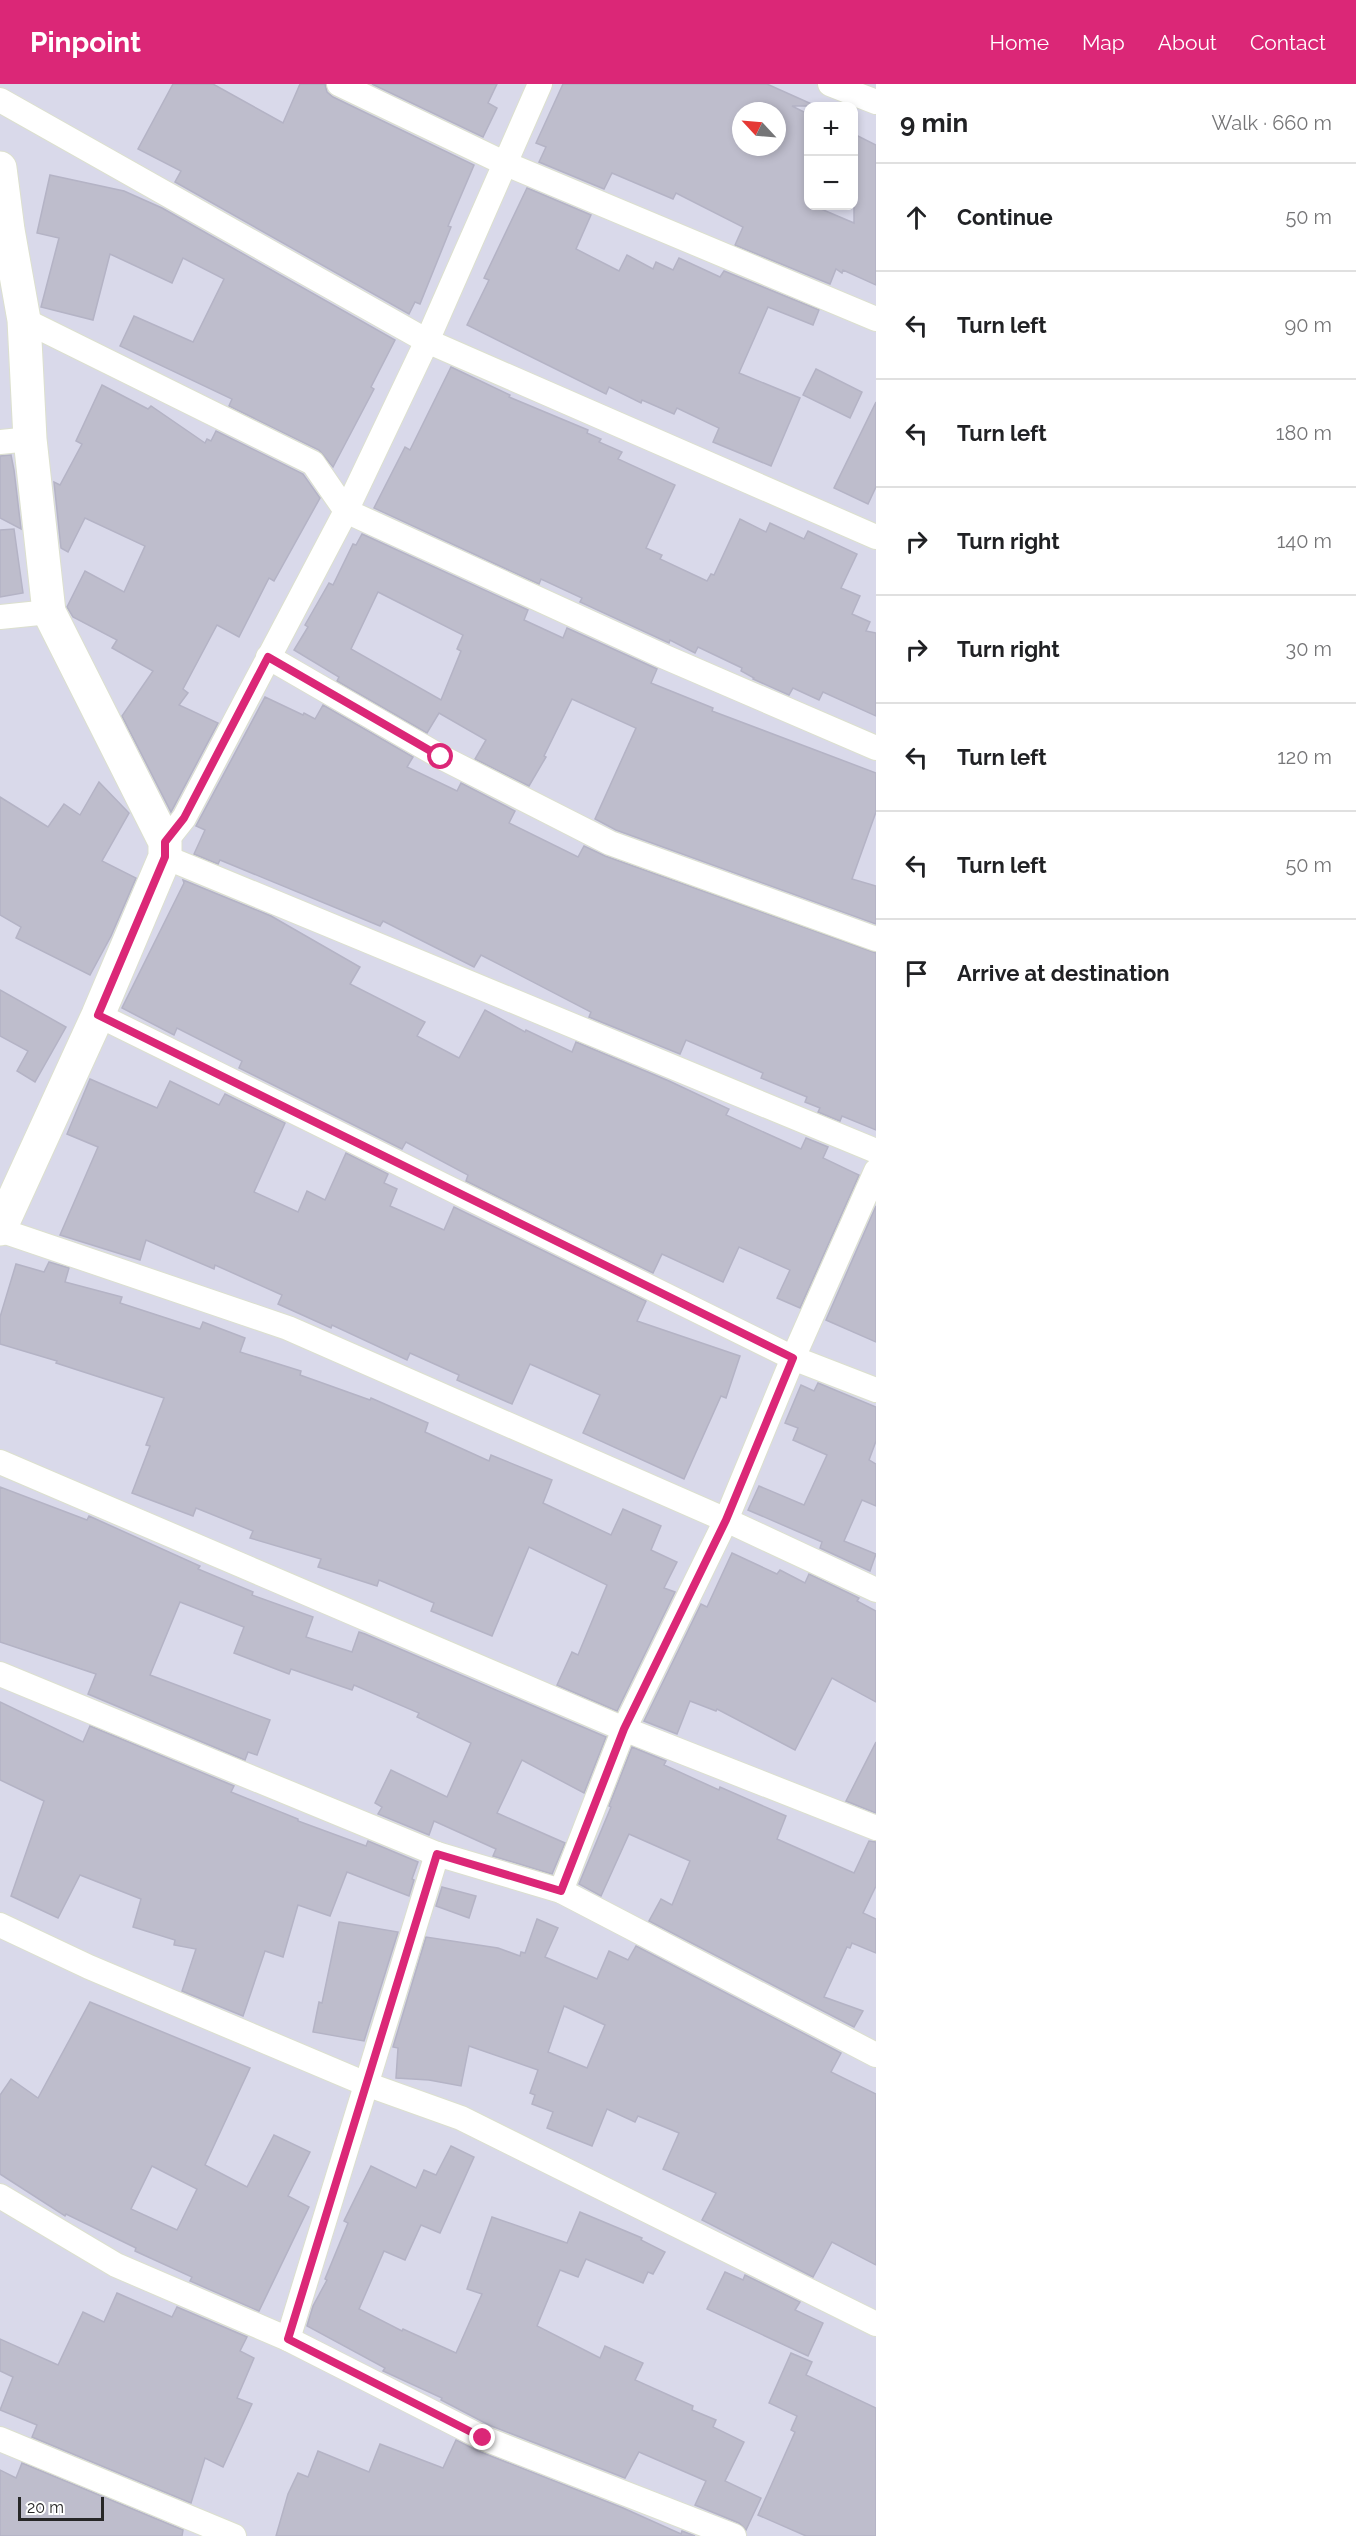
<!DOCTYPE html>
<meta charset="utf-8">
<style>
body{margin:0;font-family:Raleway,sans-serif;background:#f6f6f6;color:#202124}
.controls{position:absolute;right:18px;top:18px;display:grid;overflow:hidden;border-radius:12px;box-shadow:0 3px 9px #0003}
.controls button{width:54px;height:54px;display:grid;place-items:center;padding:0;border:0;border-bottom:2px solid #e0e0e0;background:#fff;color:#202124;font:30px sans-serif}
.compass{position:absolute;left:732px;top:18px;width:54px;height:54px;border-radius:50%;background:#fff;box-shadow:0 3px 9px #0003;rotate:296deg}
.scale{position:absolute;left:18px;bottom:15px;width:86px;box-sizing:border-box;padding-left:6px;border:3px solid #272727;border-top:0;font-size:16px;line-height:21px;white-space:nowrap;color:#272727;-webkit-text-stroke:4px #fff;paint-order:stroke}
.stop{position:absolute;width:18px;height:18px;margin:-14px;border:4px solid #db2777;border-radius:50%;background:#fff}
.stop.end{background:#db2777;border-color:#fff;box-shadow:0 2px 6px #0008}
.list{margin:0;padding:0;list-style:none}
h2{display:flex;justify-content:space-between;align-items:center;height:78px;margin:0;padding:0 24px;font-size:26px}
h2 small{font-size:20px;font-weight:400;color:#757577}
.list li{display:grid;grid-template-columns:39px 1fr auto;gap:18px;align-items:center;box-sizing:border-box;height:108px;padding:0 24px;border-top:2px solid #e0e0e0}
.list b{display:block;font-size:22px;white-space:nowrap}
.list em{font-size:20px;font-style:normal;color:#757577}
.icon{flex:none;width:33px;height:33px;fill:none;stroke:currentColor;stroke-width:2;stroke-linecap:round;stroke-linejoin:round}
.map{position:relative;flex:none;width:876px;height:2452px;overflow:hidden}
header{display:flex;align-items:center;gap:36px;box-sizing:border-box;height:84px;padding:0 30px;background:#db2777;color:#fff}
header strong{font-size:28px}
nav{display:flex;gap:33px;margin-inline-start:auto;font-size:21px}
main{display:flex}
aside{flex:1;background:#fff}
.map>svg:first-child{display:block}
.building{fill:#bebdcc;stroke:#b4b3c5;stroke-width:1.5;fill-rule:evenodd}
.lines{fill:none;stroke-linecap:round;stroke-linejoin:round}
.street-casing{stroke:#dce0ce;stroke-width:26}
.secondary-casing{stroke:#dce0ce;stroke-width:35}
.street{stroke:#fff;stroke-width:24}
.secondary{stroke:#fff;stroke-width:33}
.route{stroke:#db2777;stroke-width:8}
</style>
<header>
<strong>Pinpoint</strong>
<nav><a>Home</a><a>Map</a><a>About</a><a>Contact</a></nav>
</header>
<main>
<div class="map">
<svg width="876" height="2452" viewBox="0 0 876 2452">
<rect width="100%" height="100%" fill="#d9d9ea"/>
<g class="building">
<polygon points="173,0 213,0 283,39 300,0 325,0 327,8 333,13 474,81 448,142 451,143 420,220 415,218 409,230 175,98 181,87 138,65"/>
<polygon points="372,0 497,0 488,19 497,24 483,53"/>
<path d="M563,0H767L816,22H792L808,30V122H814L854,139V50L876,61V201L843,186L842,189L836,185L830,200L735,161L743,143L676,109L673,115L612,89L604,105L539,78L546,63L536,59ZM741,27H777V63H741Z"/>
<polygon points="50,91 124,107 162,124 395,256 371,303 374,305 333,383 319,366 229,322 232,315 120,262 134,232 193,258 224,195 183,174 172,199 110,170 93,236 41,223 59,154 37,149"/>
<polygon points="527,104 591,131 576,165 619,187 627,171 653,185 656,178 673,186 679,174 720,193 724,187 819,226 813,241 768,223 739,289 800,314 771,382 713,358 719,344 677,324 674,330 642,316 641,319 609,303 606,310 467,241 489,196 484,194"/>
<polygon points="451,283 510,311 509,313 588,346 587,349 601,355 599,358 622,368 618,375 675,401 646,464 662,471 660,475 707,497 711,490 714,491 740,435 766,448 770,439 804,455 808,447 857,470 841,504 860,512 852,530 870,538 866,547 876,549 876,632 823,608 819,616 793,604 789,611 753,595 754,594 741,587 742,584 698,563 695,569 670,556 669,559 580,518 582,514 541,495 539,500 374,424 405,363 410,366"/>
<polygon points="816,285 862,308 850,334 803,311"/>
<polygon points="102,301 148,325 151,322 205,359 207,355 211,357 216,347 303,390 320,414 274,497 269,494 239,553 217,541 183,605 188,609 179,621 218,639 171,728 122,632 153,587 112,564 117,556 73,533 67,523 85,487 124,508 145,462 85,434 68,468 61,464 54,398 60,401 82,360 76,357"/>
<polygon points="876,318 876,403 868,420 834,404"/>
<polygon points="11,371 14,386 21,445 0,434 0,372"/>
<polygon points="14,445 23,509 0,513 0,446"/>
<path d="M362,450L528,526L524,536L563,554L567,544L657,585L651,599L713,624L712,627L876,689V728L852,795L876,802V840L616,746L595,735L636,644L572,615L544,672L546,673L529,702L475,675L486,656L439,629L427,649L337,597L339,593L294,566L308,543L305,541L329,499L333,501L353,460L356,461ZM378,508L463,551L457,565L461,567L441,616L351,565Z"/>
<polygon points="265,613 303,631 304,629 315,635 323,621 413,673 407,683 457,707 461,699 515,727 509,739 578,773 584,762 605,772 876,869 876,1046 842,1032 840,1037 818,1028 820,1024 805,1018 807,1013 761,994 763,989 686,956 680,970 589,933 591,928 481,871 474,883 383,837 380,842 220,776 218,780 194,770 205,746 196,742"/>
<polygon points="99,698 129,729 102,777 136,794 111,852 90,891 16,854 21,843 0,831 0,713 48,743 64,720 80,731"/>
<polygon points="183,796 271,832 360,883 350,900 425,938 417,952 459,974 485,926 525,948 526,946 572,968 576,958 669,997 729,1025 726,1031 801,1065 806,1054 828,1063 823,1074 859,1091 800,1224 777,1214 790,1186 739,1163 723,1198 662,1170 653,1189 466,1097 468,1091 406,1058 402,1065 239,984 242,977 177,944 174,951 122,924 184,799"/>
<polygon points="0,906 66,943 35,998 17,987 28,967 0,952"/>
<polygon points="90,995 157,1024 170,997 219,1021 225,1010 285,1039 254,1108 298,1128 307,1107 325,1116 346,1069 388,1090 384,1099 397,1105 390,1122 444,1146 454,1123 646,1217 637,1237 740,1272 726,1314 721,1312 684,1395 583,1349 600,1311 530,1280 512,1320 457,1296 459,1291 410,1269 407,1276 332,1241 331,1244 278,1220 282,1211 215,1181 214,1185 146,1156 140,1176 60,1151 98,1063 67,1050"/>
<polygon points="876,1122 876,1258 826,1236"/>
<polygon points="49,1178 69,1184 65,1198 122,1213 120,1219 200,1245 203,1238 245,1254 240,1268 301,1287 300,1291 370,1316 371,1314 428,1339 425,1348 489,1377 491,1371 552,1396 543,1419 611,1451 623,1425 661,1442 651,1466 677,1478 664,1504 675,1508 617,1627 557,1601 572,1568 578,1571 607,1501 529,1463 492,1552 431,1527 434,1519 379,1496 377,1502 318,1483 321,1475 250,1454 253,1447 196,1424 193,1432 132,1409 150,1362 146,1361 164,1314 56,1279 57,1277 0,1260 0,1233 16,1180 44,1188"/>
<polygon points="818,1299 876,1323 876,1357 869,1376 876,1380 876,1422 862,1416 844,1457 876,1470 870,1487 820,1464 822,1458 748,1426 759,1402 804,1421 827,1371 793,1356 798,1344 785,1339 801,1301 814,1307"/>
<polygon points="0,1403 87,1436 89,1432 200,1482 198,1485 253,1508 252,1511 313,1533 306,1553 352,1568 359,1548 365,1550 606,1653 584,1709 522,1676 497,1729 565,1759 552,1790 493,1772 496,1765 434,1737 429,1751 378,1730 382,1723 375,1719 391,1686 447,1713 471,1659 417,1633 419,1629 354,1601 352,1606 291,1585 289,1590 234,1569 244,1543 180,1518 150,1591 270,1636 257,1671 248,1668 245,1676 88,1610 96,1590 0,1558"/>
<polygon points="732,1469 777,1490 780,1486 805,1499 809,1490 859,1514 857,1517 876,1527 876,1618 832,1594 795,1666 717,1625 716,1627 690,1617 677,1650 644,1637 701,1520 707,1523"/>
<polygon points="0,1618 83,1658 90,1642 234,1702 231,1708 298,1735 298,1737 366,1762 368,1757 418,1778 412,1795 414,1796 409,1812 347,1788 330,1832 298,1821 283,1873 265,1867 243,1932 182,1907 196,1865 174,1861 175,1856 133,1843 141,1815 80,1791 58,1834 11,1812 44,1717 0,1696"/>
<polygon points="876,1658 876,1729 846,1717"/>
<polygon points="632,1663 666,1677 664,1681 719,1706 720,1703 786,1732 777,1755 854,1789 869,1757 876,1758 876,1802 863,1829 876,1835 876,1869 852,1859 850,1864 847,1863 824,1913 863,1927 854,1943 649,1837 661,1815 672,1821 690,1777 629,1750 601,1812 579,1800 611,1723 609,1722"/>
<polygon points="442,1803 476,1812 469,1834 436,1822"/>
<path d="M537,1835L558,1844L545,1873L597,1895L609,1867L628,1876L636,1862L841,1969L831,1988L876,2010V2181L832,2158L813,2193L702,2136L716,2109L663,2085L679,2049L638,2032L635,2038L607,2025L592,2062L547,2044L553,2028L532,2020L535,2011L530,2009L538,1986L469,1962L461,2002L429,1996L396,1994L398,1964L393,1963L426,1853L498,1864L520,1872L521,1868L525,1869ZM564,1922L605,1941L587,1984L548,1968Z"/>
<polygon points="339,1838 398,1848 364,1957 313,1948 319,1918 322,1919"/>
<path d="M90,1918L250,1984L205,2081L247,2103L274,2051L310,2068L288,2112L309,2123L259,2227L190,2197L192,2193L135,2167L136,2164L66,2130L65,2132L0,2090V2011L11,1995L38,2014ZM152,2082L197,2105L177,2146L131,2125Z"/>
<polygon points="451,2062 474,2073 440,2149 421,2141 405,2176 384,2167 359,2225 402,2247 403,2245 456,2269 482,2210 467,2205 492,2133 567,2159 580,2128 642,2154 641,2156 665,2168 653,2190 648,2188 643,2199 586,2175 578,2193 560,2186 537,2242 600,2274 605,2262 643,2279 635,2296 693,2322 692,2326 716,2336 713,2343 744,2358 725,2397 761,2414 746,2446 739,2439 695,2421 706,2397 639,2368 625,2394 489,2341 441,2316 442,2314 383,2287 385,2284 307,2242 313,2222 327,2196 325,2195 348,2139 344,2137 371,2082 416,2104 424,2086 436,2091"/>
<polygon points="725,2188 743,2196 745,2191 800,2218 795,2226 823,2239 808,2272 707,2225"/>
<polygon points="117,2209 172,2233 177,2223 247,2253 240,2267 254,2274 237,2314 252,2320 223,2383 205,2374 191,2419 32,2353 37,2341 0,2326 13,2293 0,2287 0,2255 58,2281 83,2228 104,2238"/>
<polygon points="791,2269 812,2278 806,2291 876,2324 876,2452 806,2452 758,2431 795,2348 791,2346 797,2332 769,2319"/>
<polygon points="456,2356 478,2367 623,2424 681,2450 682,2447 695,2452 276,2452 288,2410 298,2389 308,2393 318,2367 369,2388 380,2360 443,2384"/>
<polygon points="22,2379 183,2446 182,2452 0,2452 0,2386 16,2394"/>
</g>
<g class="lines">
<defs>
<g id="street">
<polyline points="339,0 504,79 876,235"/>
<polyline points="830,0 876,18"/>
<polyline points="0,16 427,257 876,453"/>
<polyline points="24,236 313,379 346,427 665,573 876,664"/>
<polyline points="0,358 30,355"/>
<polyline points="0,533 49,528"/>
<polyline points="268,573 441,673 610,759 876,855"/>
<polyline points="165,758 184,734 346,427 427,257 540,0"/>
<polyline points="165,773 876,1067"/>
<polyline points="98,931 793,1274 876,1306"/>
<polyline points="0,1146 288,1244 726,1436 876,1506"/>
<polyline points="0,1378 624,1645 876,1744"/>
<polyline points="0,1590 437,1770 561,1807 876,1971"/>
<polyline points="561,1807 624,1645 726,1436 793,1274 876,1087"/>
<polyline points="0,1841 89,1883 366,2000 461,2034 876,2240"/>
<polyline points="0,2112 116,2181 288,2255 483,2354 734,2452"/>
<polyline points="288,2255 437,1770"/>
<polyline points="0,2355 234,2452"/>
</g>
<polyline id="secondary" points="0,84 8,146 24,236 30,355 49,528 165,758 165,773 98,931 0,1145"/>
</defs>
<use href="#street" class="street-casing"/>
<use href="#secondary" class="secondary-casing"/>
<use href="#street" class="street"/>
<use href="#secondary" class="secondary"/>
</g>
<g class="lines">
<polyline class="route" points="441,673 268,573 184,734 165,758 165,773 98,931 793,1274 726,1436 624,1645 561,1807 437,1770 288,2255 483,2354"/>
</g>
</svg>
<div class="controls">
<button>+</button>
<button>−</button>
</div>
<svg class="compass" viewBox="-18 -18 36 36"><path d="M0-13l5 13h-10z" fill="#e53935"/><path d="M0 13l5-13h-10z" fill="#757577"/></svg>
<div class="scale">20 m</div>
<div class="stop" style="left:441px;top:673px"></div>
<div class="stop end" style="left:483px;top:2354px"></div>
</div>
<aside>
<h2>9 min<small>Walk · 660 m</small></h2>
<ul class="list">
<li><svg class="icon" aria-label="ahead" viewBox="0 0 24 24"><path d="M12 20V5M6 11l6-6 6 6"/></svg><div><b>Continue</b></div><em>50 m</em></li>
<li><svg class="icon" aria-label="left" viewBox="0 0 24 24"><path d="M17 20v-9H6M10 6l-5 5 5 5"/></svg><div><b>Turn left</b></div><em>90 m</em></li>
<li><svg class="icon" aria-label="left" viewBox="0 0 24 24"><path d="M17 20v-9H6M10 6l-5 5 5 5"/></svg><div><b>Turn left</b></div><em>180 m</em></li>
<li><svg class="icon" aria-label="right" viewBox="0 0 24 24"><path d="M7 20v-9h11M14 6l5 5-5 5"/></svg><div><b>Turn right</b></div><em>140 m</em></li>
<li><svg class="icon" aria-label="right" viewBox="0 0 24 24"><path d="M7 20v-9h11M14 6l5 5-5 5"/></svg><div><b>Turn right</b></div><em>30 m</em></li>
<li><svg class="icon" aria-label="left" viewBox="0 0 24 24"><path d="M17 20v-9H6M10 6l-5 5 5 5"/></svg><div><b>Turn left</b></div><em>120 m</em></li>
<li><svg class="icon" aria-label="left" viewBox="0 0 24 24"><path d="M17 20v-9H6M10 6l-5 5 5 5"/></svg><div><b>Turn left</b></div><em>50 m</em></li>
<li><svg class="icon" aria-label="arrive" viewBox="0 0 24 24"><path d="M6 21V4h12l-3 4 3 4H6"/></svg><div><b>Arrive at destination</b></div></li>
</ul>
</aside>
</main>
